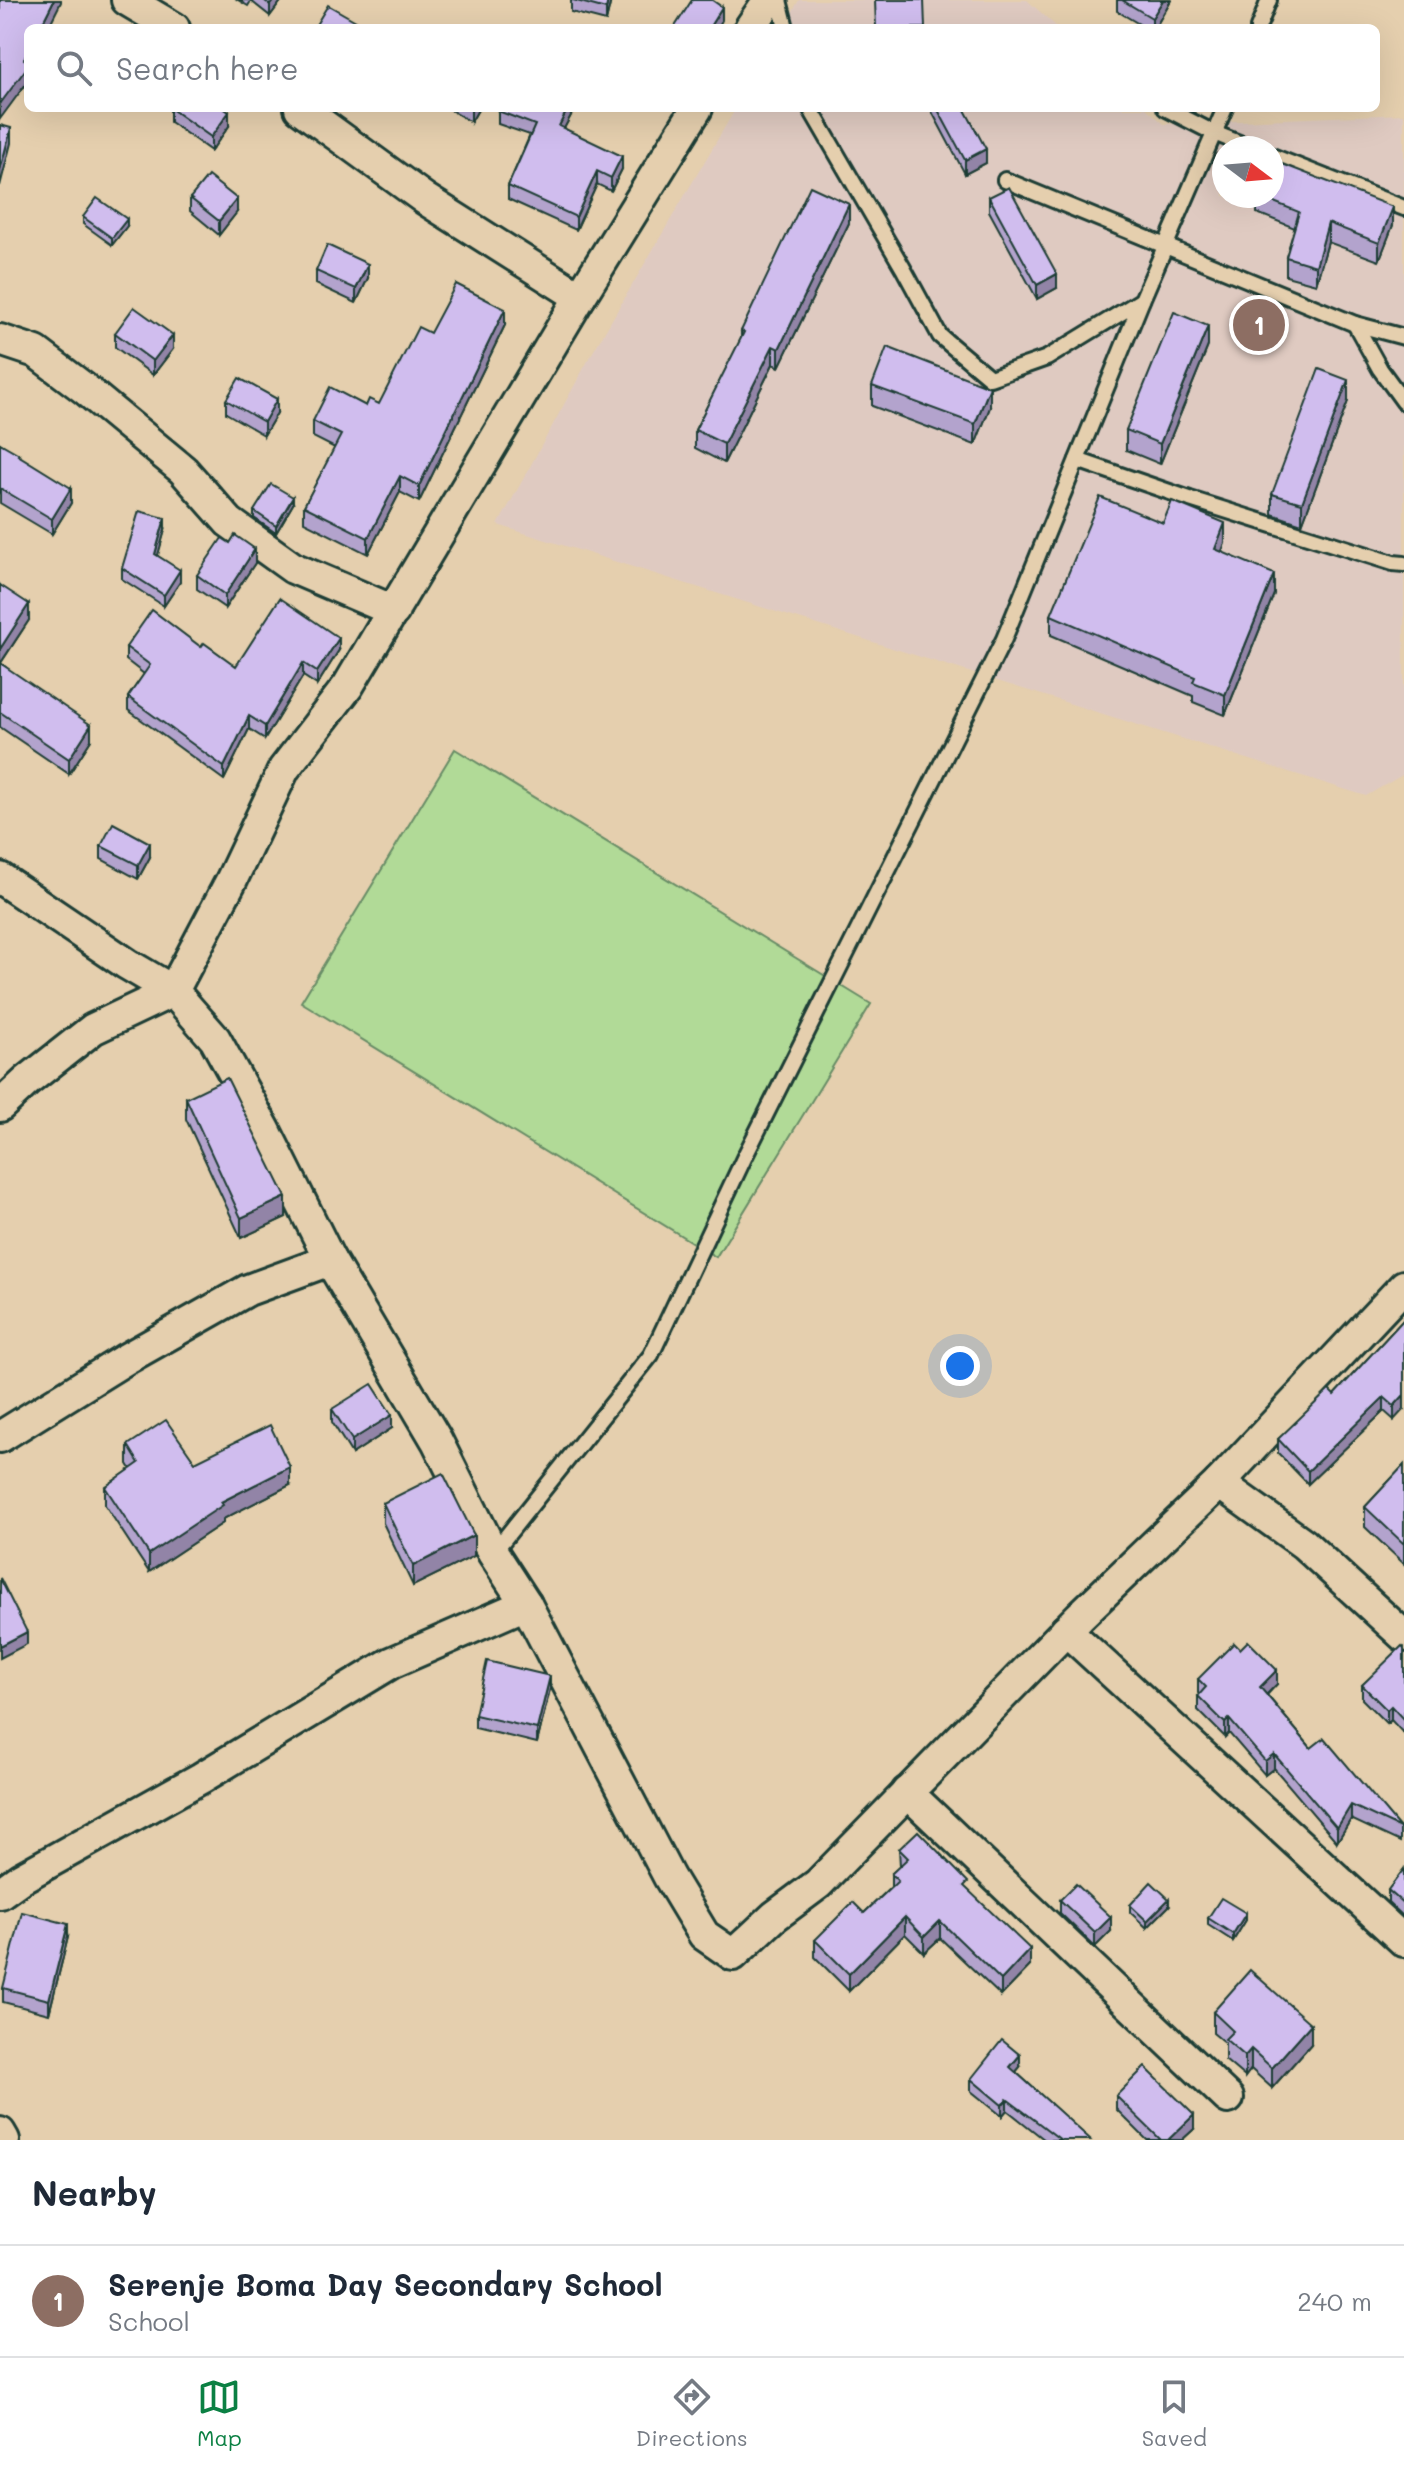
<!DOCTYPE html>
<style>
body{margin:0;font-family:Mali,sans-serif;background:#f2f2f3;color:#1f2937}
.compass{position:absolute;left:1212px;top:136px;width:72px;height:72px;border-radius:50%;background:#fff;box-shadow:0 8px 32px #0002;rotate:106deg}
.you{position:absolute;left:960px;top:1366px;width:28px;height:28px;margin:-20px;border:6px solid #fff;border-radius:50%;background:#1a73e8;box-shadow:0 0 0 12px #1a73e833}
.badge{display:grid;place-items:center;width:52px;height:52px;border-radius:50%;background:#0b8043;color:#fff;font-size:26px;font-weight:700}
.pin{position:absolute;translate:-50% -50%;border:4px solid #fff;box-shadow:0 2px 8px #0006}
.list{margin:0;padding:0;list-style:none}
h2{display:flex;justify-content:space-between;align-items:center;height:104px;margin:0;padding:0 32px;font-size:34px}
h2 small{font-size:26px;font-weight:400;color:#747a83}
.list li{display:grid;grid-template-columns:52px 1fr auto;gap:24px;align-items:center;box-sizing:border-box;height:112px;padding:0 32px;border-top:2px solid #e0e1e3}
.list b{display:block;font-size:30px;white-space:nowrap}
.list p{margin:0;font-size:26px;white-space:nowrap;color:#747a83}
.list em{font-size:26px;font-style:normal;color:#747a83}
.icon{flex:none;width:44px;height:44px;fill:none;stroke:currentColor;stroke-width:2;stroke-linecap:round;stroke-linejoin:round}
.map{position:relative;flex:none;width:1404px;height:2140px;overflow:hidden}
.search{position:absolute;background:#fff;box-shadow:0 8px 32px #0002;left:24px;right:24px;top:24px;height:88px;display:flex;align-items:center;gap:20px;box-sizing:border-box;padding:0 28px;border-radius:12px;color:#747a83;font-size:30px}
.sheet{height:216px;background:#fff}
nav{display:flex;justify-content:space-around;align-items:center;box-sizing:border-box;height:112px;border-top:2px solid #e0e1e3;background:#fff;font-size:22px;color:#747a83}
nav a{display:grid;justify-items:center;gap:4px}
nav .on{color:#0b8043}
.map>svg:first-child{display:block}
.built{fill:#dfcac1;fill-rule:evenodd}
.green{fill:#b1da97;stroke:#688c66;stroke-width:2}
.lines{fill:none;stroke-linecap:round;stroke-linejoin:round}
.service-casing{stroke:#1f3d34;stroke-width:20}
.minor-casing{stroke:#1f3d34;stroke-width:36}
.service{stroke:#e5cfae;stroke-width:14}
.minor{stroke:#e5cfae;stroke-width:30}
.wall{fill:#b3a3cd;stroke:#1f3d34;stroke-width:2}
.shaded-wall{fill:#9284a7;stroke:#1f3d34;stroke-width:2}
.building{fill:#d0bdee;stroke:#1f3d34;stroke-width:2}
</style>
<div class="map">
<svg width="1404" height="2140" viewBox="0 0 1404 2140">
<rect width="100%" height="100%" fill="#e5cfae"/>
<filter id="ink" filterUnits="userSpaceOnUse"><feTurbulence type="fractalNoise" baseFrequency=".0125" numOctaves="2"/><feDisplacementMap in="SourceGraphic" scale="16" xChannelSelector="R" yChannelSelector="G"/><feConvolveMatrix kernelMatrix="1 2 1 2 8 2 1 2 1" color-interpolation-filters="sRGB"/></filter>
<g filter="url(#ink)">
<g class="built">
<polygon points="799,0 1027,0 1058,28 783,28"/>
<path d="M736,108H1146L1164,124L1404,114V774L1366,796L498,525L590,357ZM1224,148H1272V196H1224Z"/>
</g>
<polygon class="green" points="455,749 871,1004 716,1257 301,1002"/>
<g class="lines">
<defs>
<g id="service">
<polyline points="779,0 786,28"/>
<polyline points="1258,28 1269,0"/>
<polyline points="810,108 903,268 940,336 990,378 1047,358 1142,300"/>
<polyline points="1165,108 1214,133 1252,148"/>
<polyline points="1272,156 1404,208"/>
<polyline points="1005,180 1355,324 1404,337"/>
<polyline points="1355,324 1380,369 1404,402"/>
<polyline points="1077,460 1190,499 1393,563 1404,564"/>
<polyline points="493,1553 651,1355 745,1156 1004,639 1142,300 1225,108"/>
</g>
<g id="minor">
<polyline points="127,0 174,28"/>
<polyline points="750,28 769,0"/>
<polyline points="300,108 425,199 580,297"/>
<polyline points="0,340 36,352 85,389 183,470 229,522 293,568 394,611"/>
<polyline points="0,878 127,964 173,991 215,1039 265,1130 330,1260 437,1441 493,1553 526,1604 669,1877 704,1935 733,1955 775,1916 818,1884 1080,1616 1219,1483 1404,1286"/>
<polyline points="0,1106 27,1081 93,1029 173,991 231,881 284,769 348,686 580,297 697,108"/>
<polyline points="0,1437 124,1360 248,1290 330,1260"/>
<polyline points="1219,1483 1304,1544 1404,1636"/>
<polyline points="1066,1630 1404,1941"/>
<polyline points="907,1792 1228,2098"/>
<polyline points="0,1893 21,1878 201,1778 391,1663 526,1604"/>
<polyline points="0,2133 4,2140"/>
</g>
</defs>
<use href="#service" class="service-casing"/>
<use href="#minor" class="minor-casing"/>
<use href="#service" class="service"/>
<use href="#minor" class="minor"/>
</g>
<g class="wall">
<polygon points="238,0 282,0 270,16 251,1 248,6"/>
<polygon points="571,0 611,0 606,21 571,12"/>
<polygon points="1117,0 1171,0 1155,28 1146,28 1117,11"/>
<polygon points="170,108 229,126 211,151 170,122"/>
<polygon points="447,108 479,108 471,122"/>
<polygon points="500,108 575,108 564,128 622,169 611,191 597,184 576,230 508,199 508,186 530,135 498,124 498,111"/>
<polygon points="930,108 964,108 986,163 965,174"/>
<polygon points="1257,196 1272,196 1393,225 1379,261 1328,242 1316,284 1286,276 1286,257 1295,228 1257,213"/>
<polygon points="989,197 1057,288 1037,299 989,211"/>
<polygon points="190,198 237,212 219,235 190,211"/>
<polygon points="83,217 127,226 112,245 83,224"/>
<polygon points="849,223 779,367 773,364 724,463 695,448 695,430 741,340 741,331"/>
<polygon points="316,271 368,278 356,303 316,284"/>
<polygon points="505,325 419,502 400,492 368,554 304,522 304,506 335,448 313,437 313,421 366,406 379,404 430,333"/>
<polygon points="115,333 173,349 153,375 115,347"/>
<polygon points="1208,346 1160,464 1126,450 1126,430"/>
<polygon points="872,386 990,407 975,445 872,406"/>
<polygon points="226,400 277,413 264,435 226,413"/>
<polygon points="1348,401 1302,524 1272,514 1272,494"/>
<polygon points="0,443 19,456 71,503 52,534 0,503"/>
<polygon points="293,504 276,533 254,518 254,511"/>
<polygon points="1163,523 1225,543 1222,552 1274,594 1225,715 1193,702 1193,696 1051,635 1051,615"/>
<polygon points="165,530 157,556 180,582 164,606 122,579 122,568"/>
<polygon points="255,563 225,608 197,589 197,575"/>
<polygon points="0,585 29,620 1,663 91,740 69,774 0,727"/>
<polygon points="126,647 201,647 236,666 339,650 317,685 303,676 265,739 249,729 224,780 128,710 128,697 144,674 126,660"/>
<polygon points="101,846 150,857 138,879 101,859"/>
<polygon points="186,1098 286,1217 241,1238 186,1119"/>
<polygon points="1403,1320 1394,1420 1384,1411 1308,1484 1278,1453 1278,1439 1334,1395"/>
<polygon points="332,1409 392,1428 352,1454 332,1422"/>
<polygon points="128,1445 195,1462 290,1485 223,1519 223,1523 149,1572 105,1505 105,1487 131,1469 128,1464"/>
<polygon points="1404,1465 1404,1564 1365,1527 1365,1507"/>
<polygon points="383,1503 474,1556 413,1586 383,1523"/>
<polygon points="1404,1648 1404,1734 1391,1720 1387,1724 1362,1699 1362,1685"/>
<polygon points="1198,1679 1277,1684 1267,1695 1311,1748 1400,1828 1400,1842 1351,1819 1337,1842 1274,1768 1265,1775 1229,1733 1225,1737 1198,1710 1198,1696 1199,1694 1198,1693"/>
<polygon points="550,1689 537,1743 475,1728 475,1715"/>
<polygon points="899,1849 968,1890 1030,1966 1001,1996 940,1938 924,1953 905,1934 849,1991 815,1957 815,1940 864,1913 891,1887 891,1874 900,1866"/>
<polygon points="1404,1869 1404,1917 1388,1902 1388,1890"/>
<polygon points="1060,1900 1111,1931 1095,1947 1060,1913"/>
<polygon points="1130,1905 1169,1906 1147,1928 1130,1912"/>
<polygon points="1208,1918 1246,1920 1233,1941 1208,1925"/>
<polygon points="68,1937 49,2014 3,2002 3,1988"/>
<polygon points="1213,2012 1311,2044 1272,2088 1251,2069 1245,2077 1225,2060 1225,2043 1213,2033"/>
<polygon points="1020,2067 1016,2072 1090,2140 1045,2140 1007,2110 1002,2116 971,2091 971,2079"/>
<polygon points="1116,2096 1194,2129 1182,2140 1147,2140 1116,2109"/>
</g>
<g class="shaded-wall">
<polygon points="54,0 61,0 61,2 48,28 40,28"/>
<polygon points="274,0 282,0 270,16 270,5"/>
<polygon points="608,0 611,0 606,21 606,9"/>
<polygon points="1163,0 1171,0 1155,28 1152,28 1152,18"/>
<polygon points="722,7 722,20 718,28 709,28"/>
<polygon points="28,52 28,81 0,119 0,104"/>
<polygon points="471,108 479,108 471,122"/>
<polygon points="568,108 575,108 559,138 559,126"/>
<polygon points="229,112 229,126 211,151 211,137"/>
<polygon points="11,128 11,143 0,186 0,170"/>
<polygon points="986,149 986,163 965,174 965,160"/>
<polygon points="622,156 622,169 611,191 611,178"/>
<polygon points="597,171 597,184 576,230 576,217"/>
<polygon points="237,199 237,212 219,235 219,221"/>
<polygon points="849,204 849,223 779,367 779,349"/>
<polygon points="1393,207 1393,225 1379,261 1379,243"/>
<polygon points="127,219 127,226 112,245 112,238"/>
<polygon points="1328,223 1328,242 1316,284 1316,266"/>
<polygon points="368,264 368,278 356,303 356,289"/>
<polygon points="1057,274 1057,288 1037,299 1037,285"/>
<polygon points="505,309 505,325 419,502 419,486"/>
<polygon points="1208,326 1208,346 1160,464 1160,444"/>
<polygon points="173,335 173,349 153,375 153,361"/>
<polygon points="773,346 773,364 724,463 724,444"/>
<polygon points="1348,380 1348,401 1302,524 1302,503"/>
<polygon points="990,387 990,407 975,445 975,424"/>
<polygon points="277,399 277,413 264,435 264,422"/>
<polygon points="400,476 400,492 368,554 368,538"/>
<polygon points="71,488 71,503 52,534 52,519"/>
<polygon points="293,497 293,504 276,533 276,526"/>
<polygon points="165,518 165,530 155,566 155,554"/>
<polygon points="1225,523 1225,543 1215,569 1215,549"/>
<polygon points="255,549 255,563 225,608 225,595"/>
<polygon points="180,570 180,582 164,606 164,595"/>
<polygon points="1274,574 1274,594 1225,715 1225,695"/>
<polygon points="29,604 29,620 0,664 0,649"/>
<polygon points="339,638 339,650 317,685 317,672"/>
<polygon points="303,663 303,676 265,739 265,726"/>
<polygon points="249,716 249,729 224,780 224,767"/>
<polygon points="91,725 91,740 69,774 69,759"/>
<polygon points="150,843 150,857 138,879 138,865"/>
<polygon points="286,1197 286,1217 241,1238 241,1218"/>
<polygon points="1404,1395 1404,1409 1394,1420 1394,1406"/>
<polygon points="1384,1397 1384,1411 1308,1484 1308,1471"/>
<polygon points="392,1415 392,1428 352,1454 352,1440"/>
<polygon points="290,1467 290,1485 223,1519 223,1523 149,1572 149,1554 221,1502"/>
<polygon points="474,1535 474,1556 413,1586 413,1566"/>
<polygon points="27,1632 27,1644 0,1658 0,1646"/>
<polygon points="1277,1670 1277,1684 1260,1701 1260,1687"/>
<polygon points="550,1676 550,1689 537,1743 537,1729"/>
<polygon points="1391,1706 1391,1720 1387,1724 1387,1710"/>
<polygon points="1229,1719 1229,1733 1225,1737 1225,1723"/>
<polygon points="1274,1754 1274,1768 1265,1775 1265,1761"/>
<polygon points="1351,1805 1351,1819 1337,1842 1337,1828"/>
<polygon points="1169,1899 1169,1906 1147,1928 1147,1921"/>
<polygon points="1246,1913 1246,1920 1233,1941 1233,1934"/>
<polygon points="905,1917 905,1934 849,1991 849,1974"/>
<polygon points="1111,1917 1111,1931 1095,1947 1095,1933"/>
<polygon points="940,1921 940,1938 924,1953 924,1937"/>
<polygon points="68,1924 68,1937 49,2014 49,2000"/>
<polygon points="1030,1949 1030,1966 1001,1996 1001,1980"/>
<polygon points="1311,2024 1311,2044 1272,2088 1272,2068"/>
<polygon points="1251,2049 1251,2069 1245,2077 1245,2056"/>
<polygon points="1020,2055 1020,2067 1010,2079 1010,2067"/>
<polygon points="1007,2099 1007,2110 1002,2116 1002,2105"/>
<polygon points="1194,2115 1194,2129 1182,2140 1168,2140"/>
</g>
<g class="building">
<polygon points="0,0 54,0 40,28 28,28 28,52 24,59 28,62 28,66 0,104"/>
<polygon points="264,0 274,0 270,5"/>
<polygon points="573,0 608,0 606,9"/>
<polygon points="692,0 712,0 722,7 709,28 674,28"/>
<polygon points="875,0 924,0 925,28 876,28"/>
<polygon points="1122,0 1163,0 1152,18"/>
<polygon points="328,5 368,28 314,28"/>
<polygon points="170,108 223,108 229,112 211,137"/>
<polygon points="500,108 568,108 559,126 622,156 611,178 597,171 576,217 508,186 535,125 498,111"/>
<polygon points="937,108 964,108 986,149 965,160"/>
<polygon points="0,125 11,128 0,170"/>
<polygon points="1272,160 1393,207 1379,243 1328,223 1316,266 1286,257 1299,212 1259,196 1272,196"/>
<polygon points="208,176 237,199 219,221 190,198"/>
<polygon points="810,186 849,204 779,349 773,346 724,444 695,430 744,332 741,331"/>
<polygon points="1009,187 1057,274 1037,285 989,197"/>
<polygon points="97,198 127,219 112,238 83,217"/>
<polygon points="327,245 368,264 356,289 316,271"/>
<polygon points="456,284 505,309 419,486 400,476 368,538 304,506 341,435 313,421 330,387 366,406 369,399 379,404 418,327 430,333"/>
<polygon points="134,307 173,335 153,361 115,333"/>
<polygon points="1174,312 1208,326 1160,444 1126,430"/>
<polygon points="887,347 990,387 975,424 872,386"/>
<polygon points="1319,369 1348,380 1302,503 1272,494"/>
<polygon points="239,378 277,399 264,422 226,400"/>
<polygon points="0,443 19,454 18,455 71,488 52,519 0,488"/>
<polygon points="271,484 293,497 276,526 254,511"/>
<polygon points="1100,497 1163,523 1172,501 1225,523 1215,549 1274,574 1225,695 1193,682 1195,677 1051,615"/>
<polygon points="139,511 165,518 155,554 180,570 164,595 122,568"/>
<polygon points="235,535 255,549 225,595 197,575 222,538 230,543"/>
<polygon points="0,585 29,604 0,649"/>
<polygon points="280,598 339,638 317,672 303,663 265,726 249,716 224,767 128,697 150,665 126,647 152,610 201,647 204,643 236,666"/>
<polygon points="0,663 91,725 69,759 0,712"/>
<polygon points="113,823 150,843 138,865 101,846"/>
<polygon points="227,1078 286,1197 241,1218 186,1098"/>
<polygon points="1403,1320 1404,1321 1404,1395 1394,1406 1384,1397 1308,1471 1278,1439 1329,1390 1334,1395"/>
<polygon points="372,1384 392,1415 352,1440 332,1409"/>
<polygon points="166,1420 195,1462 270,1425 290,1467 221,1502 223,1505 149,1554 105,1487 139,1463 128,1445"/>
<polygon points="1404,1465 1404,1544 1365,1507"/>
<polygon points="443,1473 474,1535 413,1566 383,1503"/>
<polygon points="0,1578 27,1632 0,1646"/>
<polygon points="1248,1641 1277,1670 1260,1687 1311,1748 1324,1738 1400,1828 1351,1805 1337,1828 1274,1754 1265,1761 1229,1719 1225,1723 1198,1696 1206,1687 1198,1679 1234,1643 1240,1649"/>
<polygon points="1402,1646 1404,1648 1404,1720 1391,1706 1387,1710 1362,1685"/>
<polygon points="487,1661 550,1676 537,1729 475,1715"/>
<polygon points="918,1831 968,1882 964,1886 1030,1949 1001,1980 940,1921 924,1937 905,1917 849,1974 815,1940 853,1902 864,1913 898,1881 891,1874 908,1858 899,1849"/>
<polygon points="1404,1869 1404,1904 1388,1890"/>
<polygon points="1151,1882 1169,1899 1147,1921 1130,1905"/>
<polygon points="1076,1884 1111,1917 1095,1933 1060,1900"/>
<polygon points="1221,1898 1246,1913 1233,1934 1208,1918"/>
<polygon points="22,1912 68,1924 49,2000 3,1988"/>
<polygon points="1250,1970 1311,2024 1272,2068 1251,2049 1245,2056 1225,2039 1233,2031 1213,2012"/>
<polygon points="1002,2040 1020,2055 1010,2067 1090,2139 1089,2140 1061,2140 1007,2099 1002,2105 971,2079"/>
<polygon points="1145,2067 1194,2115 1168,2140 1161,2140 1116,2096"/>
</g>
</g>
</svg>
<svg class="compass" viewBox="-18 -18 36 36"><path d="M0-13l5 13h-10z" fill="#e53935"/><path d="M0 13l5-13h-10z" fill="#747a83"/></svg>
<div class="you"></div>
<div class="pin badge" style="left:1259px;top:325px;background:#8d6e63">1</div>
<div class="search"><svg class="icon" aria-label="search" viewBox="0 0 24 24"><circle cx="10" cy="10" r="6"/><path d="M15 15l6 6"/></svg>Search here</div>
</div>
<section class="sheet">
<h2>Nearby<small></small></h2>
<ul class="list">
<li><span class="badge" style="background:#8d6e63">1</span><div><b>Serenje Boma Day Secondary School</b><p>School</p></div><em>240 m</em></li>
</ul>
</section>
<nav>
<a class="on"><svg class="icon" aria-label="map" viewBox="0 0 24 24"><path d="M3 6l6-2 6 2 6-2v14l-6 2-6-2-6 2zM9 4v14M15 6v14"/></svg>Map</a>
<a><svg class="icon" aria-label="directions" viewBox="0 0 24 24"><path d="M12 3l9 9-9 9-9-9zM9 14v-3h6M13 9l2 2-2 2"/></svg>Directions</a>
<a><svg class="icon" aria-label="saved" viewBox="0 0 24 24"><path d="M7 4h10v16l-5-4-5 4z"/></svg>Saved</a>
</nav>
